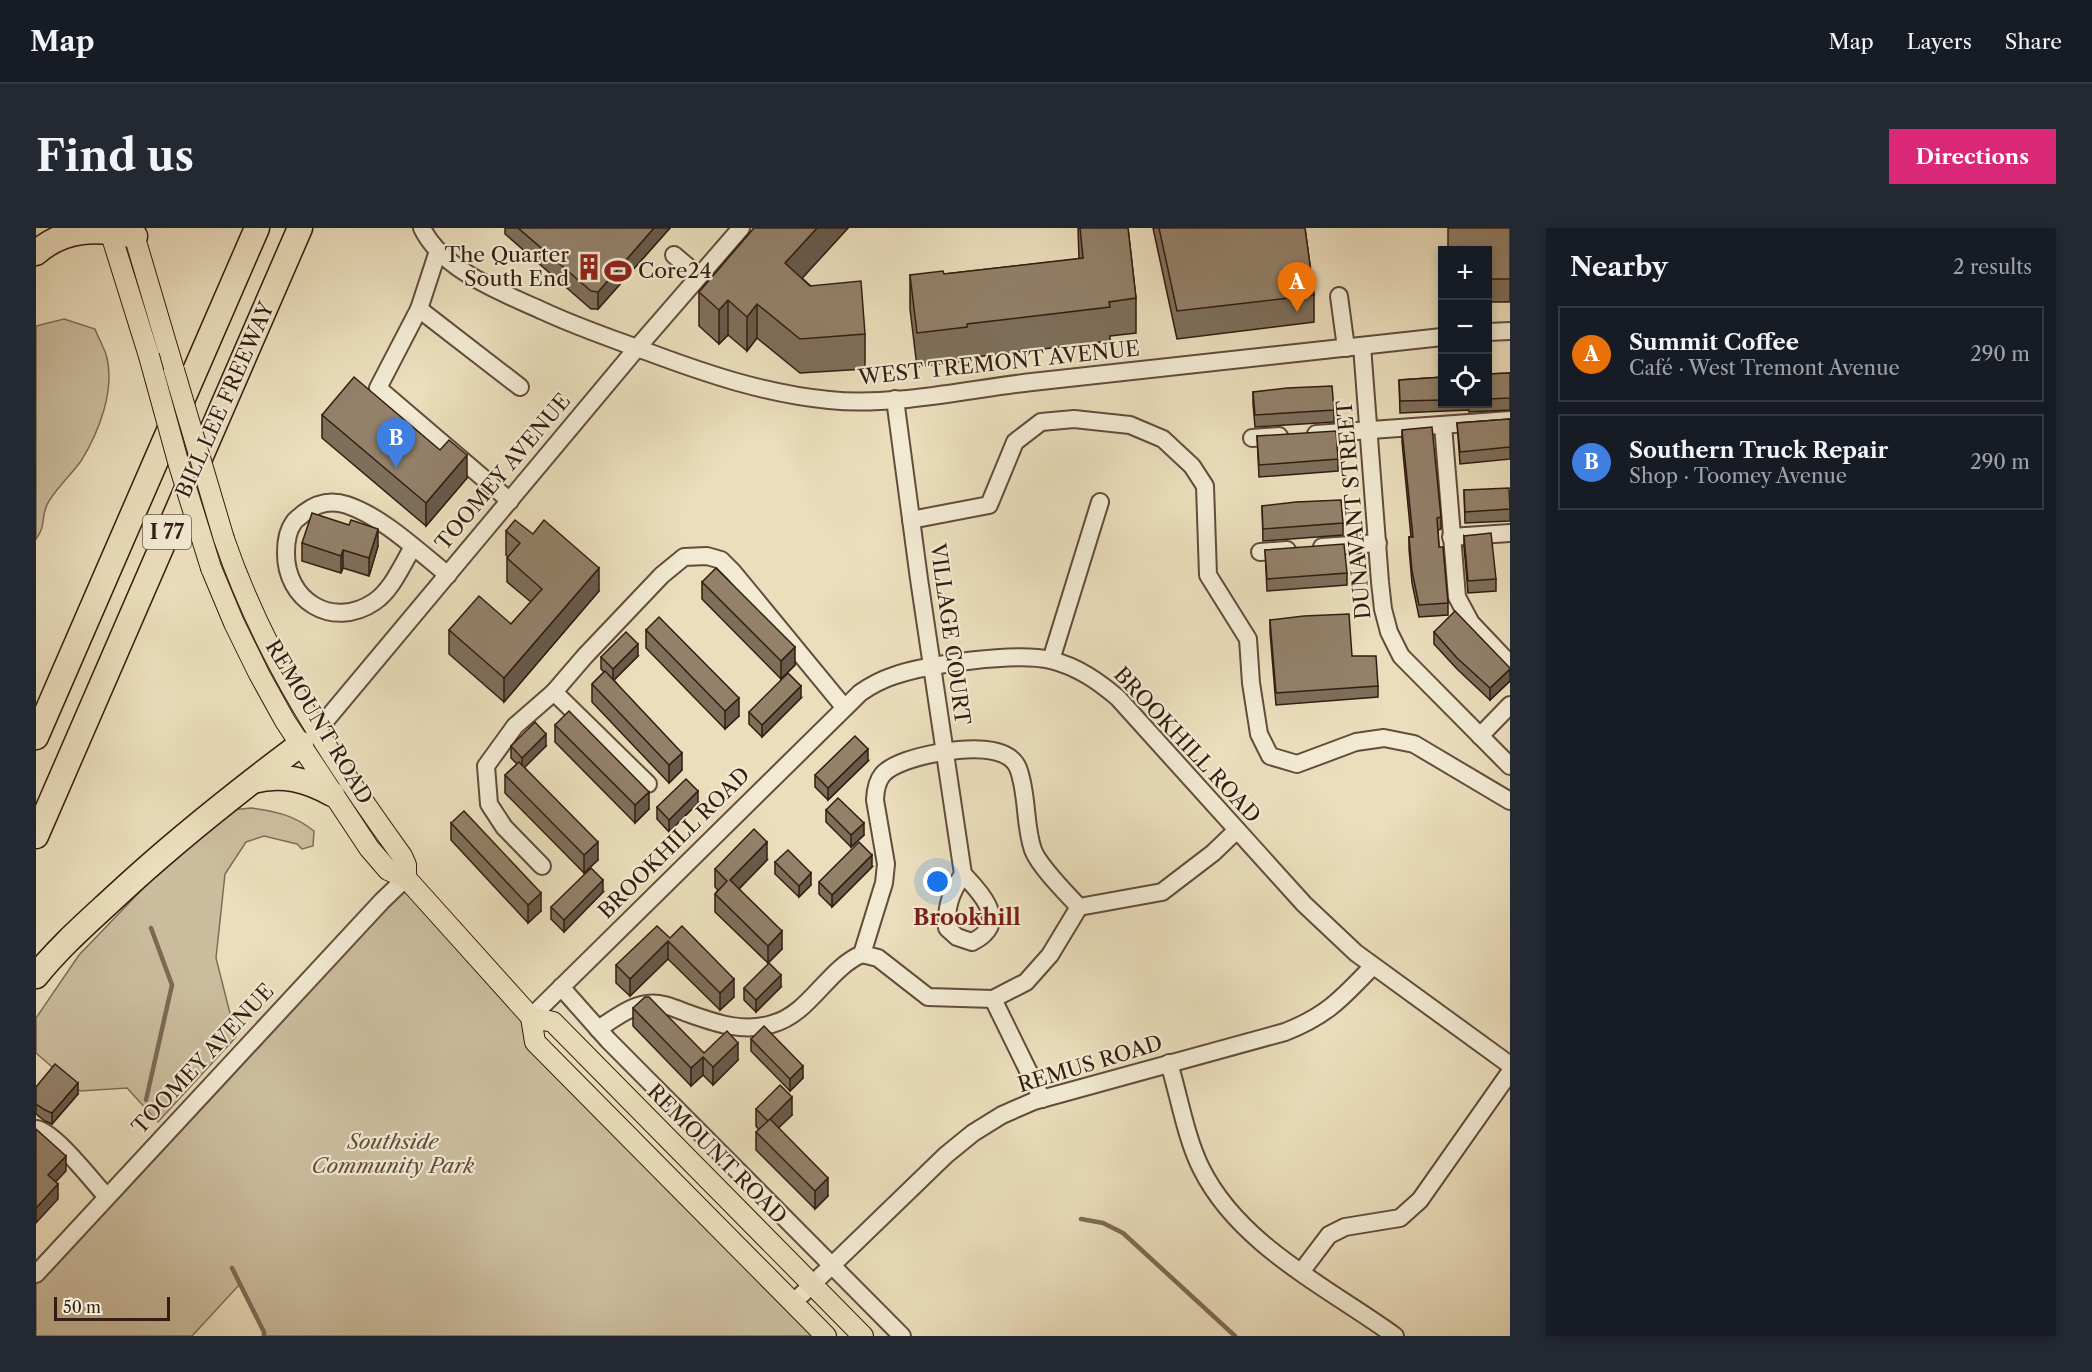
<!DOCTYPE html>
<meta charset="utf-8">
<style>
body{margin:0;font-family:"Libre Caslon Text",serif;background:#242831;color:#f1f3f6}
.controls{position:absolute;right:18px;top:18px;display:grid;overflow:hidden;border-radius:0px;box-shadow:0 3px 9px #0003}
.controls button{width:54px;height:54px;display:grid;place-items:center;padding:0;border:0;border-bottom:2px solid #363941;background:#171b24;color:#f1f3f6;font:30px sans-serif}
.scale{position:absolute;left:18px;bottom:15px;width:116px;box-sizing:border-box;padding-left:6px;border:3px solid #341c11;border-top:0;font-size:16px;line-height:21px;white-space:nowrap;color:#341c11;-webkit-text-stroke:4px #f2ead3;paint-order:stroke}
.you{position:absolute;left:902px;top:654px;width:21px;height:21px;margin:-15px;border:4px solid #fff;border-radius:50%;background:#1a73e8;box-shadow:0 0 0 9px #1a73e833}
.badge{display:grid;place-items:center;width:39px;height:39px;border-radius:50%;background:#db2777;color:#fff;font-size:20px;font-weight:700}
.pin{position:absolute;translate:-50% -50px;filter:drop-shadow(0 2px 3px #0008)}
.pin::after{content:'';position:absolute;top:32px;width:21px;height:18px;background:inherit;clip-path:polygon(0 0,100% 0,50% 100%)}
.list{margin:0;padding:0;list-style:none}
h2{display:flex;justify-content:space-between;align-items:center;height:78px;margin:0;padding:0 24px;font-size:26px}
h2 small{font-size:20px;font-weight:400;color:#9ea1a6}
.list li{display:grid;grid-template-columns:39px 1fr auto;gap:18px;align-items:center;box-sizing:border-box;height:96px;margin:0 12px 12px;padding:0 12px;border:2px solid #363941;border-radius:0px}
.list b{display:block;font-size:22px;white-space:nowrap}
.list p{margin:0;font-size:20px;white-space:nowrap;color:#9ea1a6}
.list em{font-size:20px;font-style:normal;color:#9ea1a6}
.icon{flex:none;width:33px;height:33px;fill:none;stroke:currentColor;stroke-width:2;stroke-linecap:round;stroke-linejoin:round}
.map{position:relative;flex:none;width:1474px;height:1108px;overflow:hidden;border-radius:0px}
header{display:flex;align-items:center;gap:36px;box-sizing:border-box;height:84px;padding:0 30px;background:#171b24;border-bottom:2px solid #363941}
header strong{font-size:28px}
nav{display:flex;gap:33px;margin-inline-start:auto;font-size:21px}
.intro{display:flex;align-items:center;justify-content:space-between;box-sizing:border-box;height:144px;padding:0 36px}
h1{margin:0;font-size:42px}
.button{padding:15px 27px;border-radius:0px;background:#db2777;color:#fff;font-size:21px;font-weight:700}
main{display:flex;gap:36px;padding:0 36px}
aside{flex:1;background:#171b24;border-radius:0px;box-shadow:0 3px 9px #0003}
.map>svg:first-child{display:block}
.green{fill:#ccbd9f;stroke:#806c58;stroke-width:1.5}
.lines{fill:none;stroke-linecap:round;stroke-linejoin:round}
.stream{stroke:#7d6955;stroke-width:4.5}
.minor-casing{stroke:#624c3c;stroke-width:20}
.major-casing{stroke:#341c11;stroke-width:22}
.highway-casing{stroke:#341c11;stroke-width:27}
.minor{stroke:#f2ead3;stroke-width:16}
.major{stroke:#ebdebc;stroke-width:20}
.highway{stroke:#ebdebc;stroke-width:24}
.major-bridge-casing{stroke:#341c11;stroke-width:22;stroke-linecap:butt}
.major-bridge{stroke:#ebdebc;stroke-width:20}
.wall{fill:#7e6f5b;stroke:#341c11;stroke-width:1.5}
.shaded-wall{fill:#675a4a;stroke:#341c11;stroke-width:1.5}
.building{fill:#93816a;stroke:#341c11;stroke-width:1.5}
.labels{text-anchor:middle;stroke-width:4.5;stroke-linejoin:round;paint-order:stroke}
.shield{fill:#f2ead3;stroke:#6d5a4b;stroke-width:1.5}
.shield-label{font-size:20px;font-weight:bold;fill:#341c11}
.poi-label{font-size:21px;fill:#341c11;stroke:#f2ead3;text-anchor:end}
.street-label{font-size:21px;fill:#341c11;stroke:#f2ead3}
.park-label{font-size:21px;font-style:italic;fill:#624c3c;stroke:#f2ead3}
.neighbourhood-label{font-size:22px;font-weight:bold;fill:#7a1f14;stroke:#f2ead3}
</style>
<header>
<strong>Map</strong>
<nav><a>Map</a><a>Layers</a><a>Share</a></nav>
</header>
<div class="intro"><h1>Find us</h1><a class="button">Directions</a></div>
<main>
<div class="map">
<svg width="1474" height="1108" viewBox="0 0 1474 1108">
<rect width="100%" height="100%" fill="#ebdebc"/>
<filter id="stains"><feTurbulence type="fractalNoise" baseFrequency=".00333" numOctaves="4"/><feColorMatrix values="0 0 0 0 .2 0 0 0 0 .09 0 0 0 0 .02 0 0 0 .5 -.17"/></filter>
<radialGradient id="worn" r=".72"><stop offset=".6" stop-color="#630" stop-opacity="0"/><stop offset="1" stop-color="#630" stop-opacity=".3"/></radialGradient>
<g class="green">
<path d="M28,91L59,101C62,109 67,118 70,126C80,161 63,204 45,233C35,247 22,258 13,273C4,287 11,297 0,311V98Z"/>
<path d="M215,580C239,583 258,587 278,603L277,618L266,621L261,616L228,608L210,614L189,646L180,730L200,809L122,894L91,860L44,863L0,825V790L43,727L120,647L195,582Z"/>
<polygon points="370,650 477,770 499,814 790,1108 228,1108 228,1104 204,1056 156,1108 0,1108 0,1046"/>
</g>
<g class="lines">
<g class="stream">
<polyline points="110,872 136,757 115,700"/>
<polyline points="1045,991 1067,995 1087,1005 1199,1108"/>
<polyline points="196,1040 228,1104 228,1108"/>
</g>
<defs>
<g id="minor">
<path d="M386,0C406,42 467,65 507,83C541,99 577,111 612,124C671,146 730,166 793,172C857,179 932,161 996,154C1133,139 1270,125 1406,109"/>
<polyline points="402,23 383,81 342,160 474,273"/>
<polyline points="638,27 663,48"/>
<polyline points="1303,68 1310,120"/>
<polyline points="383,81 484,159"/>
<polyline points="1452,104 1474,103"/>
<polyline points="1326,118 1344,354 1347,381 1353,404 1365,428 1474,538"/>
<path d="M859,171L883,351L927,646C915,665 910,677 911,700L921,709L936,714C940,712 945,709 948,706C968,687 940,660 927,646"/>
<polyline points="1407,197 1421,369 1435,395 1474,436"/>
<polyline points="1280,206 1474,192"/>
<polyline points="1216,210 1243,208"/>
<polyline points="875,292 953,277 979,214 1005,194 1038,191 1094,197 1127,211 1156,238 1169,258 1172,347 1212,411 1215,455 1223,506 1234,528 1261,536 1320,514 1348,510 1378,516 1474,573"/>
<polyline points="1415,309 1474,305"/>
<path d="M377,319C366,337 356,362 338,374C296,402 249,372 250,324C250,314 252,302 258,294C260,291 265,288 268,285C281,275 296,272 311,277C347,289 383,324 412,347"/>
<polyline points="1286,319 1342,315"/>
<polyline points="1224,324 1251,322"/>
<polyline points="1015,432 1064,274"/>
<polyline points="518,464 612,556"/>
<polyline points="280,504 601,120 705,0"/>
<polyline points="1444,508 1474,477"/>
<polyline points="506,638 468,599 453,576 450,538 479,498 518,464 549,428 626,347 648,329 671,328 685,332 697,344 808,479"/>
<polyline points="826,726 842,730 892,769 957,771 990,754 1014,727 1043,679"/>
<polyline points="525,759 572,812 866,1108"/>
<polyline points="957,771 1006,871"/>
<path d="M495,789L824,465C834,458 845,452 857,448C891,436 980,424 1015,432C1042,439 1062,453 1082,470L1268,676L1320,725L1474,837"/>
<path d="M562,801C576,792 594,778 611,776C625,774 638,780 651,785C680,795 706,805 736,796C774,786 791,741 826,726L848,655L850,636L839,572C840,548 848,541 870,533C895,524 969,509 982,540C992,566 988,596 997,622C1003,638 1030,665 1043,679L1126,664L1177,625L1201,602"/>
<path d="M1133,835C1143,868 1150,910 1165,940C1203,1017 1291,1059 1359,1108"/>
<path d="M0,901C19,904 56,953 71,969"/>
<polyline points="1265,1044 1293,1007 1309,999 1364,990 1384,972 1474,844"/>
<polyline points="0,1046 346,673 370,650"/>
<path d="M758,1074L910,927L937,905L966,887L998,873L1249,804C1292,787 1306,770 1337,738"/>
</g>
<g id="major">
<polyline points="73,0 113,128"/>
<polyline points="96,0 138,142"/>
<path d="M188,311C229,430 293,527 366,628L370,637V650"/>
<polyline points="175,340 198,395 223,446 249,493 333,620 352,642 370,650 495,789 517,794 827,1108"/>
<polyline points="495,789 499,814 790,1108"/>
</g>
<g id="highway">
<path d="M0,25C28,0 61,0 99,8"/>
<polyline points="0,509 221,0"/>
<path d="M217,553C246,545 271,552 296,566"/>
<polyline points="0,608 264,0"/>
<path d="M0,748C24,718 53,693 81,667C139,613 201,564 265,516"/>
</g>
</defs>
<use href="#minor" class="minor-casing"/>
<use href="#major" class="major-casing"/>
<use href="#highway" class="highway-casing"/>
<use href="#minor" class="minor"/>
<use href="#major" class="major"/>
<use href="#highway" class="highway"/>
<defs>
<g id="major-bridge">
<polyline points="113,128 143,237 175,340"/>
<polyline points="138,142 188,311"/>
</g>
</defs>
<use href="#major-bridge" class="major-bridge-casing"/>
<use href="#major-bridge" class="major-bridge"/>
</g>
<g class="wall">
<polygon points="469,0 634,0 562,81 555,81 469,6"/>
<polygon points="718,0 812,0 766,50 829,106 829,141 764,145 721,110 711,123 692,107 683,116 663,98 663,64"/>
<polygon points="1042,0 1092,0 1100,70 1100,105 1074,108 1074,113 931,130 931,133 881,139 874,81 874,47 908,46 1043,31"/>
<polygon points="1117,0 1269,0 1278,67 1278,94 1141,111"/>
<polygon points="1474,0 1474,74 1452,74 1452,22"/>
<polygon points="1474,145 1474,182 1433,184 1433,182 1364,185 1363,152 1407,149 1407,176 1452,176 1452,146"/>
<polygon points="1217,164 1298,182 1298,194 1219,199 1217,176"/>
<polygon points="286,187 431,250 390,298 286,210"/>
<polygon points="1474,191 1474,231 1424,236 1421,195"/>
<polygon points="1366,202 1405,289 1405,301 1402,302 1403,319 1412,375 1412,387 1383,389 1376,355 1373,321 1373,309 1375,309 1366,214"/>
<polygon points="1221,208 1302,231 1302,243 1223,249"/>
<polygon points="1428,262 1474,273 1474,293 1429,295"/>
<polygon points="1226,278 1307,295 1307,307 1227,313"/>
<polygon points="470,303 563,363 468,474 413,426 413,402 475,396 495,374 471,354 471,330 472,329 470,327"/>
<polygon points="1428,308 1460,351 1460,363 1432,365 1428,319"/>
<polygon points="266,315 342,318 333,348 307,340 305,345 266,333"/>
<polygon points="1229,322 1311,345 1311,357 1231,363"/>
<polygon points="666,354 759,437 745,451 666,371"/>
<polygon points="1234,392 1316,428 1342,458 1342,469 1240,477 1234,404"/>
<polygon points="610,402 703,488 689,501 610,420"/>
<polygon points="1398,404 1474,440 1474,453 1454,472 1421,441 1398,416"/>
<polygon points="602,428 578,452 646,542 633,555 556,474 556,456 568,444 565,441 565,429"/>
<polygon points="765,470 726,509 713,496 713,484"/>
<polygon points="519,497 613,581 599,595 519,514"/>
<polygon points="475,518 510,518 488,539 562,632 548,645 469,565 469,547 481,536 475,530"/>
<polygon points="832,533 792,572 779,559 779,547"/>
<polygon points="662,575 633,604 621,591 621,579"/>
<polygon points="790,582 828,607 815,619 790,594"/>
<polygon points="415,595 505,683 492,695 415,612"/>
<polygon points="731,632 703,661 746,721 732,735 679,684 679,666 682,662 679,659 679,641"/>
<polygon points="739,634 775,657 763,669 739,646"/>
<polygon points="836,639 796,679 783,666 783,654"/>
<polygon points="567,664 528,704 515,691 515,679"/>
<polygon points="634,710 698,769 684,782 632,731 594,768 580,755 580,737"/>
<polygon points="745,759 720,784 708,772 708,760"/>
<polygon points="597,780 668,825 702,832 677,857 667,847 655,858 597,798"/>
<polygon points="715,811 767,850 754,863 715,823"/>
<polygon points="0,859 42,866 16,896 9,893 0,886"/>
<polygon points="720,881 756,887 742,900 792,968 779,981 720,922 720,904 723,902 720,898"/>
</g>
<g class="shaded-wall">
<polygon points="618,0 634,0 562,81 562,64"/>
<polygon points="781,0 812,0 749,69 749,35"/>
<polygon points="692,72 692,107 683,116 683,82"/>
<polygon points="721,76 721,110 711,123 711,89"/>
<polygon points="431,227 431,250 390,298 390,275"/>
<polygon points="342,301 342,318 333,348 333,330"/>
<polygon points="307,322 307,340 305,345 305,328"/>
<polygon points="563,340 563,363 468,474 468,450"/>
<polygon points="602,416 602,428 577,453 577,441"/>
<polygon points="759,419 759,437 745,451 745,433"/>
<polygon points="1474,441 1474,453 1454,472 1454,460"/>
<polygon points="765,458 765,470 726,509 726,497"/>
<polygon points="703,470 703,488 689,501 689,483"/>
<polygon points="510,506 510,518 486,542 486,530"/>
<polygon points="832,521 832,533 792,572 792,560"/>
<polygon points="646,525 646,542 633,555 633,537"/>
<polygon points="662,563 662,575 633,604 633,592"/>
<polygon points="613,564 613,581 599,595 599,577"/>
<polygon points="828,595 828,607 815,619 815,607"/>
<polygon points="562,614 562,632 548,645 548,627"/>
<polygon points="731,614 731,632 694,670 694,652"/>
<polygon points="836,627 836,639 796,679 796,667"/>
<polygon points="775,645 775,657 763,669 763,658"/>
<polygon points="567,652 567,664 528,704 528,692"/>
<polygon points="505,665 505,683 492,695 492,677"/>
<polygon points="746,703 746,721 732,735 732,718"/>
<polygon points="632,713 632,731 594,768 594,751"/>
<polygon points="745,747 745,759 720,784 720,772"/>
<polygon points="698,751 698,769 684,782 684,765"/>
<polygon points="702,815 702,832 677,857 677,839"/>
<polygon points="667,829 667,847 655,858 655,840"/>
<polygon points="767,838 767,850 754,863 754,851"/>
<polygon points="42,855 42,866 16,896 16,885"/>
<polygon points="756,869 756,887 732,910 732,893"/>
<polygon points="30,928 30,943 12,962 12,947"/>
<polygon points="792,950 792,968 779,981 779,963"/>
<polygon points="22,956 22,971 0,995 0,980"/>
</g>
<g class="building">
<polygon points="482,0 618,0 562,64 555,63"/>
<polygon points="718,0 781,0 749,35 774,58 825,53 829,106 764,111 721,76 711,89 692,72 683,82 663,64"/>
<polygon points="1044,0 1092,0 1100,70 1073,74 1074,79 931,96 931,99 881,105 874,47 907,43 908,46 1047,30"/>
<polygon points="1123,0 1269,0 1278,67 1141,83"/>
<polygon points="1412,0 1474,0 1474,51 1452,51 1452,22 1412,22"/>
<polygon points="1474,145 1474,170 1452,171 1452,146"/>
<polygon points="318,149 404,222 413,212 431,227 390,275 286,187"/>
<polygon points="1407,149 1407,172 1364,173 1363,152"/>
<polygon points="1296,158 1298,182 1219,187 1217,164 1251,160"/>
<polygon points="1474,191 1474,219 1424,224 1421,195"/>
<polygon points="1396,199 1405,289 1401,290 1403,319 1407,319 1412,375 1383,377 1376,343 1373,309 1377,309 1366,202"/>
<polygon points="1300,203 1302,231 1223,237 1221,208"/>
<polygon points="1473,260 1474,281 1429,284 1428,262"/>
<polygon points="1305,272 1307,295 1227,301 1226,278 1260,274"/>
<polygon points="276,285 313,297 315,292 342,301 333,330 307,322 305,328 266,315"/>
<polygon points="479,292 497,306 508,292 563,340 468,450 413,402 443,368 475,396 506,361 471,330 484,315 470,303"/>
<polygon points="1455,305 1460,351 1432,353 1428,308"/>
<polygon points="1308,316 1311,345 1231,351 1229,322"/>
<polygon points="680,340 759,419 745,433 666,354"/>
<polygon points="1419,383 1474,440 1474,441 1454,460 1421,430 1398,404"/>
<polygon points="1313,386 1316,428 1340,428 1342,458 1240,465 1234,392 1268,388"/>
<polygon points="623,389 703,470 689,483 610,402"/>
<polygon points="590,404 602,416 577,441 565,429"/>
<polygon points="569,443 646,525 633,537 556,456"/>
<polygon points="752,445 765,458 726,497 713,484"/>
<polygon points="533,483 613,564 599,577 519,497"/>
<polygon points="499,494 510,506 486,530 475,518"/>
<polygon points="819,508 832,521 792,560 779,547"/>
<polygon points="483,534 562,614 548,627 469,547"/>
<polygon points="650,551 662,563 633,592 621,579"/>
<polygon points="802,570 828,595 815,607 790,582"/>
<polygon points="428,583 505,665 492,677 415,595"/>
<polygon points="718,601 731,614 694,652 746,703 732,718 679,666 691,653 679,641"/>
<polygon points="823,614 836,627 796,667 783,654"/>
<polygon points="752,622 775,645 763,658 739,634"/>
<polygon points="555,640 567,652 528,692 515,679"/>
<polygon points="621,698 634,710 646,698 698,751 684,765 632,713 594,751 580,737"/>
<polygon points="733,735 745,747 720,772 708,760"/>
<polygon points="609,769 613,769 668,825 691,803 702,815 677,839 667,829 655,840 597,780"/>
<polygon points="728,798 767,838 754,851 715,811"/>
<polygon points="19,836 42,855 16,885 9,882 0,876 0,859"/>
<polygon points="744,857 756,869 732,893 720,881"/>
<polygon points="734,891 792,950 779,963 720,904"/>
<polygon points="0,901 30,928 12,947 22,956 0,980"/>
</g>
<defs>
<symbol id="building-bare" viewBox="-9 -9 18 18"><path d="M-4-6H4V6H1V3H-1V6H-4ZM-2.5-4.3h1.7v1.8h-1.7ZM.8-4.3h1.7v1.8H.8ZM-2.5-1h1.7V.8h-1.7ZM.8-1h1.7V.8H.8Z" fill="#8f2418" stroke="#f2ead3" stroke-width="2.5" paint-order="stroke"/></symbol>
<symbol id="stadium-bare" viewBox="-9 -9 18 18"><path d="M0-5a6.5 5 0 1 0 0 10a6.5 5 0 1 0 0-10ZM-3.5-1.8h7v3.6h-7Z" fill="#8f2418" stroke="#f2ead3" stroke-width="2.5" paint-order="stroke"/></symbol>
</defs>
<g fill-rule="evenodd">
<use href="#building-bare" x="534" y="20" width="38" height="38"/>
<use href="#stadium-bare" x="563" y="24" width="38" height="38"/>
</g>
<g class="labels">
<rect class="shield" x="107" y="287" width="48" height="34" rx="4.5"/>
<g class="shield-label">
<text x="131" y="311">I 77</text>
</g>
<g class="poi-label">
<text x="533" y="34">The Quarter<tspan x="533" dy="24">South End</tspan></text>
<text x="602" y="50" text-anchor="start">Core24</text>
</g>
<g class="street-label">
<text transform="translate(963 135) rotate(-6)" y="7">WEST TREMONT AVENUE</text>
<text transform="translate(189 172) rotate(-66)" y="7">BILL LEE FREEWAY</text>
<text transform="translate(467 244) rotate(-50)" y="7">TOOMEY AVENUE</text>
<text transform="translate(1318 282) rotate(-95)" y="7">DUNAVANT STREET</text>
<text transform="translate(914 406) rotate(82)" y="7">VILLAGE COURT</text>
<text transform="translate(283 494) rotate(59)" y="7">REMOUNT ROAD</text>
<text transform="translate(1151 517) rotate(47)" y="7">BROOKHILL ROAD</text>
<text transform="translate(638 615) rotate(-45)" y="7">BROOKHILL ROAD</text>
<text transform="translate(167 831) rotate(-47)" y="7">TOOMEY AVENUE</text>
<text transform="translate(1054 836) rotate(-17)" y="7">REMUS ROAD</text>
<text transform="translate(681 926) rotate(45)" y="7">REMOUNT ROAD</text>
</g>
<g class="park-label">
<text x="357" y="921">Southside<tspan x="357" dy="24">Community Park</tspan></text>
</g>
<g class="neighbourhood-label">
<text x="931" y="697">Brookhill</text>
</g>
</g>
<rect width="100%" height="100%" filter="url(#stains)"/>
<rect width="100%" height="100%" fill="url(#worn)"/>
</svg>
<div class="controls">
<button>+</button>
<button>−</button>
<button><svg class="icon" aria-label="locate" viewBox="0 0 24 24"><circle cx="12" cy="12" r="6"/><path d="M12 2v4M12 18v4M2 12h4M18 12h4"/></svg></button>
</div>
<div class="scale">50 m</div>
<div class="you"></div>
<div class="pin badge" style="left:1261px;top:84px;background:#e8710a">A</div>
<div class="pin badge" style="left:360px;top:240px;background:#3f7fe0">B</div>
</div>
<aside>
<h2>Nearby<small>2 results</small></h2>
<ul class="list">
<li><span class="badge" style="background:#e8710a">A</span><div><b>Summit Coffee</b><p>Café · West Tremont Avenue</p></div><em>290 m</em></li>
<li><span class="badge" style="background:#3f7fe0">B</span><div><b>Southern Truck Repair</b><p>Shop · Toomey Avenue</p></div><em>290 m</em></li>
</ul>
</aside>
</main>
